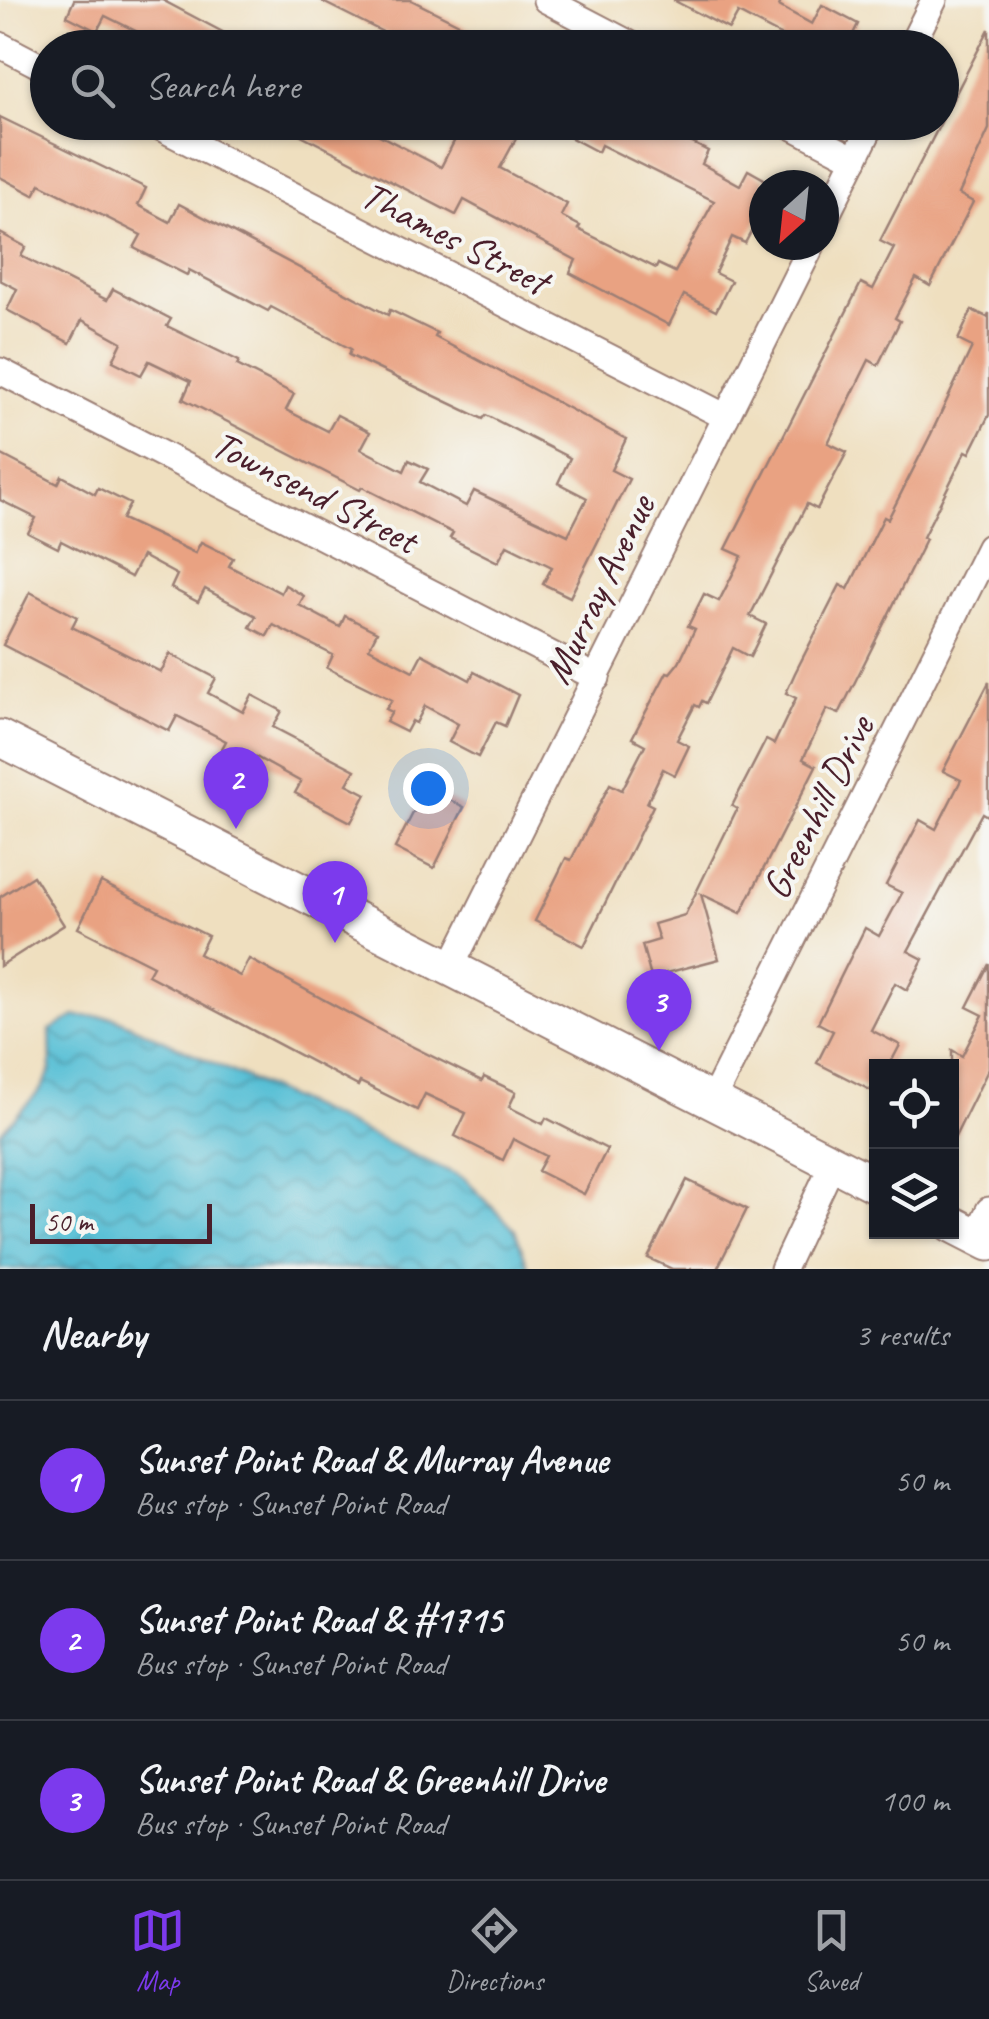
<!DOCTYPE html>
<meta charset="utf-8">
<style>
body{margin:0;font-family:Caveat,sans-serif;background:#20242c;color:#f1f3f6}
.controls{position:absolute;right:30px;bottom:30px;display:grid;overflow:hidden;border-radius:0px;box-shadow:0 2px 8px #0004}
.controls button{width:90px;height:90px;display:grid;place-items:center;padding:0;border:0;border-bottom:2px solid #363941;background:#171b24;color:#f1f3f6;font:50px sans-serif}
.compass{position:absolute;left:749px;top:170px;width:90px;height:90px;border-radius:50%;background:#171b24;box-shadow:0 2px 8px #0004;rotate:207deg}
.scale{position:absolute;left:30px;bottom:25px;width:182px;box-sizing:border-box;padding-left:10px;border:5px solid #4a1f2b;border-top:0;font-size:28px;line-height:35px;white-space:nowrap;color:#4a1f2b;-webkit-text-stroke:8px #f6f6f2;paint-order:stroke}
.you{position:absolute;left:428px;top:788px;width:35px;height:35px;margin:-25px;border:8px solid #fff;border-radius:50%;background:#1a73e8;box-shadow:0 0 0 15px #1a73e833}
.badge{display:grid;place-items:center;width:65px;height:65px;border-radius:50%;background:#7c3aed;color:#fff;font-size:32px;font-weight:700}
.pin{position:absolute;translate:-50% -82px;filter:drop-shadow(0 2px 5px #0008)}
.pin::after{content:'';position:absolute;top:52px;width:35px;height:30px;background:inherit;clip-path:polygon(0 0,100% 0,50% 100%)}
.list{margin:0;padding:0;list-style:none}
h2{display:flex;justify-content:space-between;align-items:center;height:130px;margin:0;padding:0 40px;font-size:42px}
h2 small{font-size:32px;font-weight:400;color:#9ea1a6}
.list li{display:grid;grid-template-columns:65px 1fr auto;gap:30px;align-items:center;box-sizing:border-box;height:160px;padding:0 40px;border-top:2px solid #363941}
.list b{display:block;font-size:38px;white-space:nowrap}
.list p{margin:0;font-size:32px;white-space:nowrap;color:#9ea1a6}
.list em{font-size:32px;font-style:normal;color:#9ea1a6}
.icon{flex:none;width:55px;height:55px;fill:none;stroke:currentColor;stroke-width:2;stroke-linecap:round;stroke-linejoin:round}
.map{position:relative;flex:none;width:989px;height:1269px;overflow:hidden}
.search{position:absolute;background:#171b24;box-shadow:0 2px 8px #0004;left:30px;right:30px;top:30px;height:110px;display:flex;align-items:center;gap:25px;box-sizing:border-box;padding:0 35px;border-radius:55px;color:#9ea1a6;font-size:38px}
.sheet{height:610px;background:#171b24}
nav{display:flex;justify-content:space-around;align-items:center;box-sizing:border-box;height:140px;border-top:2px solid #363941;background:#171b24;font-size:28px;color:#9ea1a6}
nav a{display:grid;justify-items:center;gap:5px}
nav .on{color:#7c3aed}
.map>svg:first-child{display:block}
.water{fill:url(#water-waves);stroke:#527080;stroke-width:2.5}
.building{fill:#e9a282}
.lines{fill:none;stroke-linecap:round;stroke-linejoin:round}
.street-casing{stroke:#9c7f75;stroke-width:29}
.secondary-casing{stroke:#9c7f75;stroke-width:39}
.street{stroke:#fff;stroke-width:25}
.secondary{stroke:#fff;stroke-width:35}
.labels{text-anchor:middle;stroke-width:8;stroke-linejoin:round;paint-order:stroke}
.street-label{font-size:40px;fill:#4a1f2b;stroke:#f6f6f2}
</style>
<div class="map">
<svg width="989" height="1269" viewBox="0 0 989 1269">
<defs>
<pattern id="water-waves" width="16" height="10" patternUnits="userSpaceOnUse" patternTransform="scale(2.5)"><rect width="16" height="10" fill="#59c0d6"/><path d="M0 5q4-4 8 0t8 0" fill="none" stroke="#4c9bae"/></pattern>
</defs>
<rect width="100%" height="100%" fill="#f6f6f2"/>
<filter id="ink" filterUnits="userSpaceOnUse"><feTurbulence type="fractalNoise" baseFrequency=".01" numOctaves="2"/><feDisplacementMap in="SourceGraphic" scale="20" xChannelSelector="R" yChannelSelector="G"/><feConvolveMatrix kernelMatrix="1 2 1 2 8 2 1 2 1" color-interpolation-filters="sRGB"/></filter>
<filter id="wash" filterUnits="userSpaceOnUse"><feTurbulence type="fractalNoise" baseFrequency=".0048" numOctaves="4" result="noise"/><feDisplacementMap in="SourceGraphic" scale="40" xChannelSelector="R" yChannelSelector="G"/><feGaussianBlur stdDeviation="2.25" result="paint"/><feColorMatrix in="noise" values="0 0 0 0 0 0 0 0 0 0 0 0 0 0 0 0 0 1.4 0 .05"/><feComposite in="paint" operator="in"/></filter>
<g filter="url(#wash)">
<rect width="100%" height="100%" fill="#efdfbf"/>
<polygon class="water" points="75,1016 113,1017 464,1178 515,1230 529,1269 0,1269 0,1133 41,1089 51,1070 50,1030"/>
<g id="blocks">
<g class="building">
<polygon points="74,0 162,0 253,48 142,48 148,37 105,16 97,31 67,16"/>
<polygon points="319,0 411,0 507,48 415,48"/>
<polygon points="673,0 782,0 779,6 812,24 822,5 858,24 846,48 776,48 782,36 738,13 729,29"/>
<polygon points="989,29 989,129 959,194 973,202 930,286 916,278 895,318 900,321 878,365 869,360 828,443 847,452 817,509 807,504 750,616 766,624 750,657 733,648 706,703 702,701 699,707 695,705 677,740 689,746 675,775 663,769 647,803 653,806 584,946 535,921 566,858 571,860 610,784 622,790 645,745 632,738 667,672 670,673 679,662 695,629 688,626 704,594 719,601 742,556 726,549 861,283 873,289 894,248 880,241"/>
<polygon points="0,117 146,188 138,205 170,222 179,204 388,315 390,310 437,333 435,337 626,439 611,470 629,479 570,597 543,584 552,567 507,545 498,562 450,538 453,533 362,487 360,490 183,399 191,381 149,361 141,375 113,361 122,342 82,320 70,343 7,310 17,289 0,280 0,233 26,247 21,256 107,300 113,289 171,319 167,326 239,361 237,365 294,394 286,410 328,431 337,415 370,432 361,449 404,471 409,460 428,469 420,482 466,506 474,491 568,535 587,498 558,483 570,458 486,415 483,419 349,355 351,349 271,307 268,311 189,270 187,275 134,248 141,235 40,184 34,195 0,177"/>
<polygon points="276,122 354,122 441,167 464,122 525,122 500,168 567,204 561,216 580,226 578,229 656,268 658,264 675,272 714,201 601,145 598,152 541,122 651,122 708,151 702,164 740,185 748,170 764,179 764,208 745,243 732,237 715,273 731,281 716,311 684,295 669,325 570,273 576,260 464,200 456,215"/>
<polygon points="972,310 987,317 989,313 989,415 970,453 966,451 923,537 926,539 839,714 827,709 803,759 816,766 741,913 701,894 719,959 651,977 642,945 659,940 654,924 685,915 737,809 732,806 766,740 774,744 796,698 786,693 795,673 840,585 848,589 884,517 888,519 931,434 972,347 958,340"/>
<polygon points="0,454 58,484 62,476 95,494 98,488 130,504 122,519 195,553 201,542 233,558 229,566 281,593 285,585 304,596 299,605 340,627 345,616 377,632 369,648 413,671 422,654 470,680 474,672 518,695 505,726 496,722 478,757 449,742 458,724 425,706 416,723 412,721 406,732 386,722 392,712 386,709 392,700 327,668 333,655 273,625 267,636 250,627 256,616 205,589 198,602 171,588 177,575 142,556 131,577 61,541 58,548 28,533 36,518 0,500"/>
<polygon points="30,592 77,617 72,627 161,672 170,654 216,678 208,693 243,712 252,695 282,711 273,727 355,770 347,784 366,794 351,822 295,793 301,782 256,757 248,773 218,756 226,741 177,716 169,731 3,645"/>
<polygon points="989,682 989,817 982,813 908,951 923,959 907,990 895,983 871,1030 900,1045 889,1066 876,1066 876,1093 817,1063 833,1031 818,1023 865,928 879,936 902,893 886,885 920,820 936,829 961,780 943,771"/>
<polygon points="426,788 464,807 434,868 395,848"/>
<polygon points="33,876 64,925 0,966 0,897"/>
<polygon points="101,882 208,936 199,954 240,976 249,959 385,1033 482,1081 484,1077 516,1092 509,1107 543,1124 546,1118 607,1149 584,1194 538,1171 546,1156 513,1139 503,1160 455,1136 466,1113 425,1094 417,1110 360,1082 358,1086 148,975 153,966 78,928"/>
<polygon points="989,964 989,1068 952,1143 952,1050 962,1056 983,1015 967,1007"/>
<polygon points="687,1180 747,1209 717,1269 672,1269 648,1258"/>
</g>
</g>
</g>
<g filter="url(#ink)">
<use href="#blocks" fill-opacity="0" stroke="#9c7f75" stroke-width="2.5"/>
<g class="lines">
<defs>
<g id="street">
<polyline points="546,0 638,48"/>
<polyline points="0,45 48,70"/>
<polyline points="910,48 934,0"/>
<polyline points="150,122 726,417"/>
<polyline points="784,122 855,159"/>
<polyline points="824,221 873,122"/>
<polyline points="0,371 597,678"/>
<polyline points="451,967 812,245"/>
<polyline points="712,1101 989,547"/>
<polyline points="976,1237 989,1210"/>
<polyline points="783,1269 833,1163"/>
</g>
<g id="secondary">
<polyline points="0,738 876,1185"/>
<polyline points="952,1224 989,1243"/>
</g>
</defs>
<use href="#street" class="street-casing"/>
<use href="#secondary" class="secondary-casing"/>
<use href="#street" class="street"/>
<use href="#secondary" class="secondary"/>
</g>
</g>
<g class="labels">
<g class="street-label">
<text transform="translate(455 237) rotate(27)" y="14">Thames Street</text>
<text transform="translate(315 491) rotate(27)" y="14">Townsend Street</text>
<text transform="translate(598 589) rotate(-64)" y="14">Murray Avenue</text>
<text transform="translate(817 807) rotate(-63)" y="14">Greenhill Drive</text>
</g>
</g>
</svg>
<div class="controls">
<button><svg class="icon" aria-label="locate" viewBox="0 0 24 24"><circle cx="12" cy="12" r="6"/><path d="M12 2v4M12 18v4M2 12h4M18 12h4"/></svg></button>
<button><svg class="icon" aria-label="layers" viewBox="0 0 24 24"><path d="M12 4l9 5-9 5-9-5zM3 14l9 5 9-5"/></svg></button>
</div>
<svg class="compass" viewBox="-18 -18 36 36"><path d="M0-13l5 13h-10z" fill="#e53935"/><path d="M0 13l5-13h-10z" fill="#9ea1a6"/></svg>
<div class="scale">50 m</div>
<div class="you"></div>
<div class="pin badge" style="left:335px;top:943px">1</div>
<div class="pin badge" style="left:236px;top:829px">2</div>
<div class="pin badge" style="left:659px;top:1051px">3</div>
<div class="search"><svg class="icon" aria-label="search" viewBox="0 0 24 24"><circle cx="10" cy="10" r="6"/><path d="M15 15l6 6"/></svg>Search here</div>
</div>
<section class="sheet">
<h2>Nearby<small>3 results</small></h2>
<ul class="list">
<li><span class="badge">1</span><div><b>Sunset Point Road &amp; Murray Avenue</b><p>Bus stop · Sunset Point Road</p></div><em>50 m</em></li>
<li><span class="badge">2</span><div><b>Sunset Point Road &amp; #1715</b><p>Bus stop · Sunset Point Road</p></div><em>50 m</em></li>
<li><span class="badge">3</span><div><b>Sunset Point Road &amp; Greenhill Drive</b><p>Bus stop · Sunset Point Road</p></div><em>100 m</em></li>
</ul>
</section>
<nav>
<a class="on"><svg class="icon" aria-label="map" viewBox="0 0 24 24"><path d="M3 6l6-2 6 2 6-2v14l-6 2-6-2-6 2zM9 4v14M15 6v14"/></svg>Map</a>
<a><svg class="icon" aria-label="directions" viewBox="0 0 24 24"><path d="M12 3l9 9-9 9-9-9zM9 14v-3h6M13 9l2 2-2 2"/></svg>Directions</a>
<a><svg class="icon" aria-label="saved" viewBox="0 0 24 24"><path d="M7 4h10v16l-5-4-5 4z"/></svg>Saved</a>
</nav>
